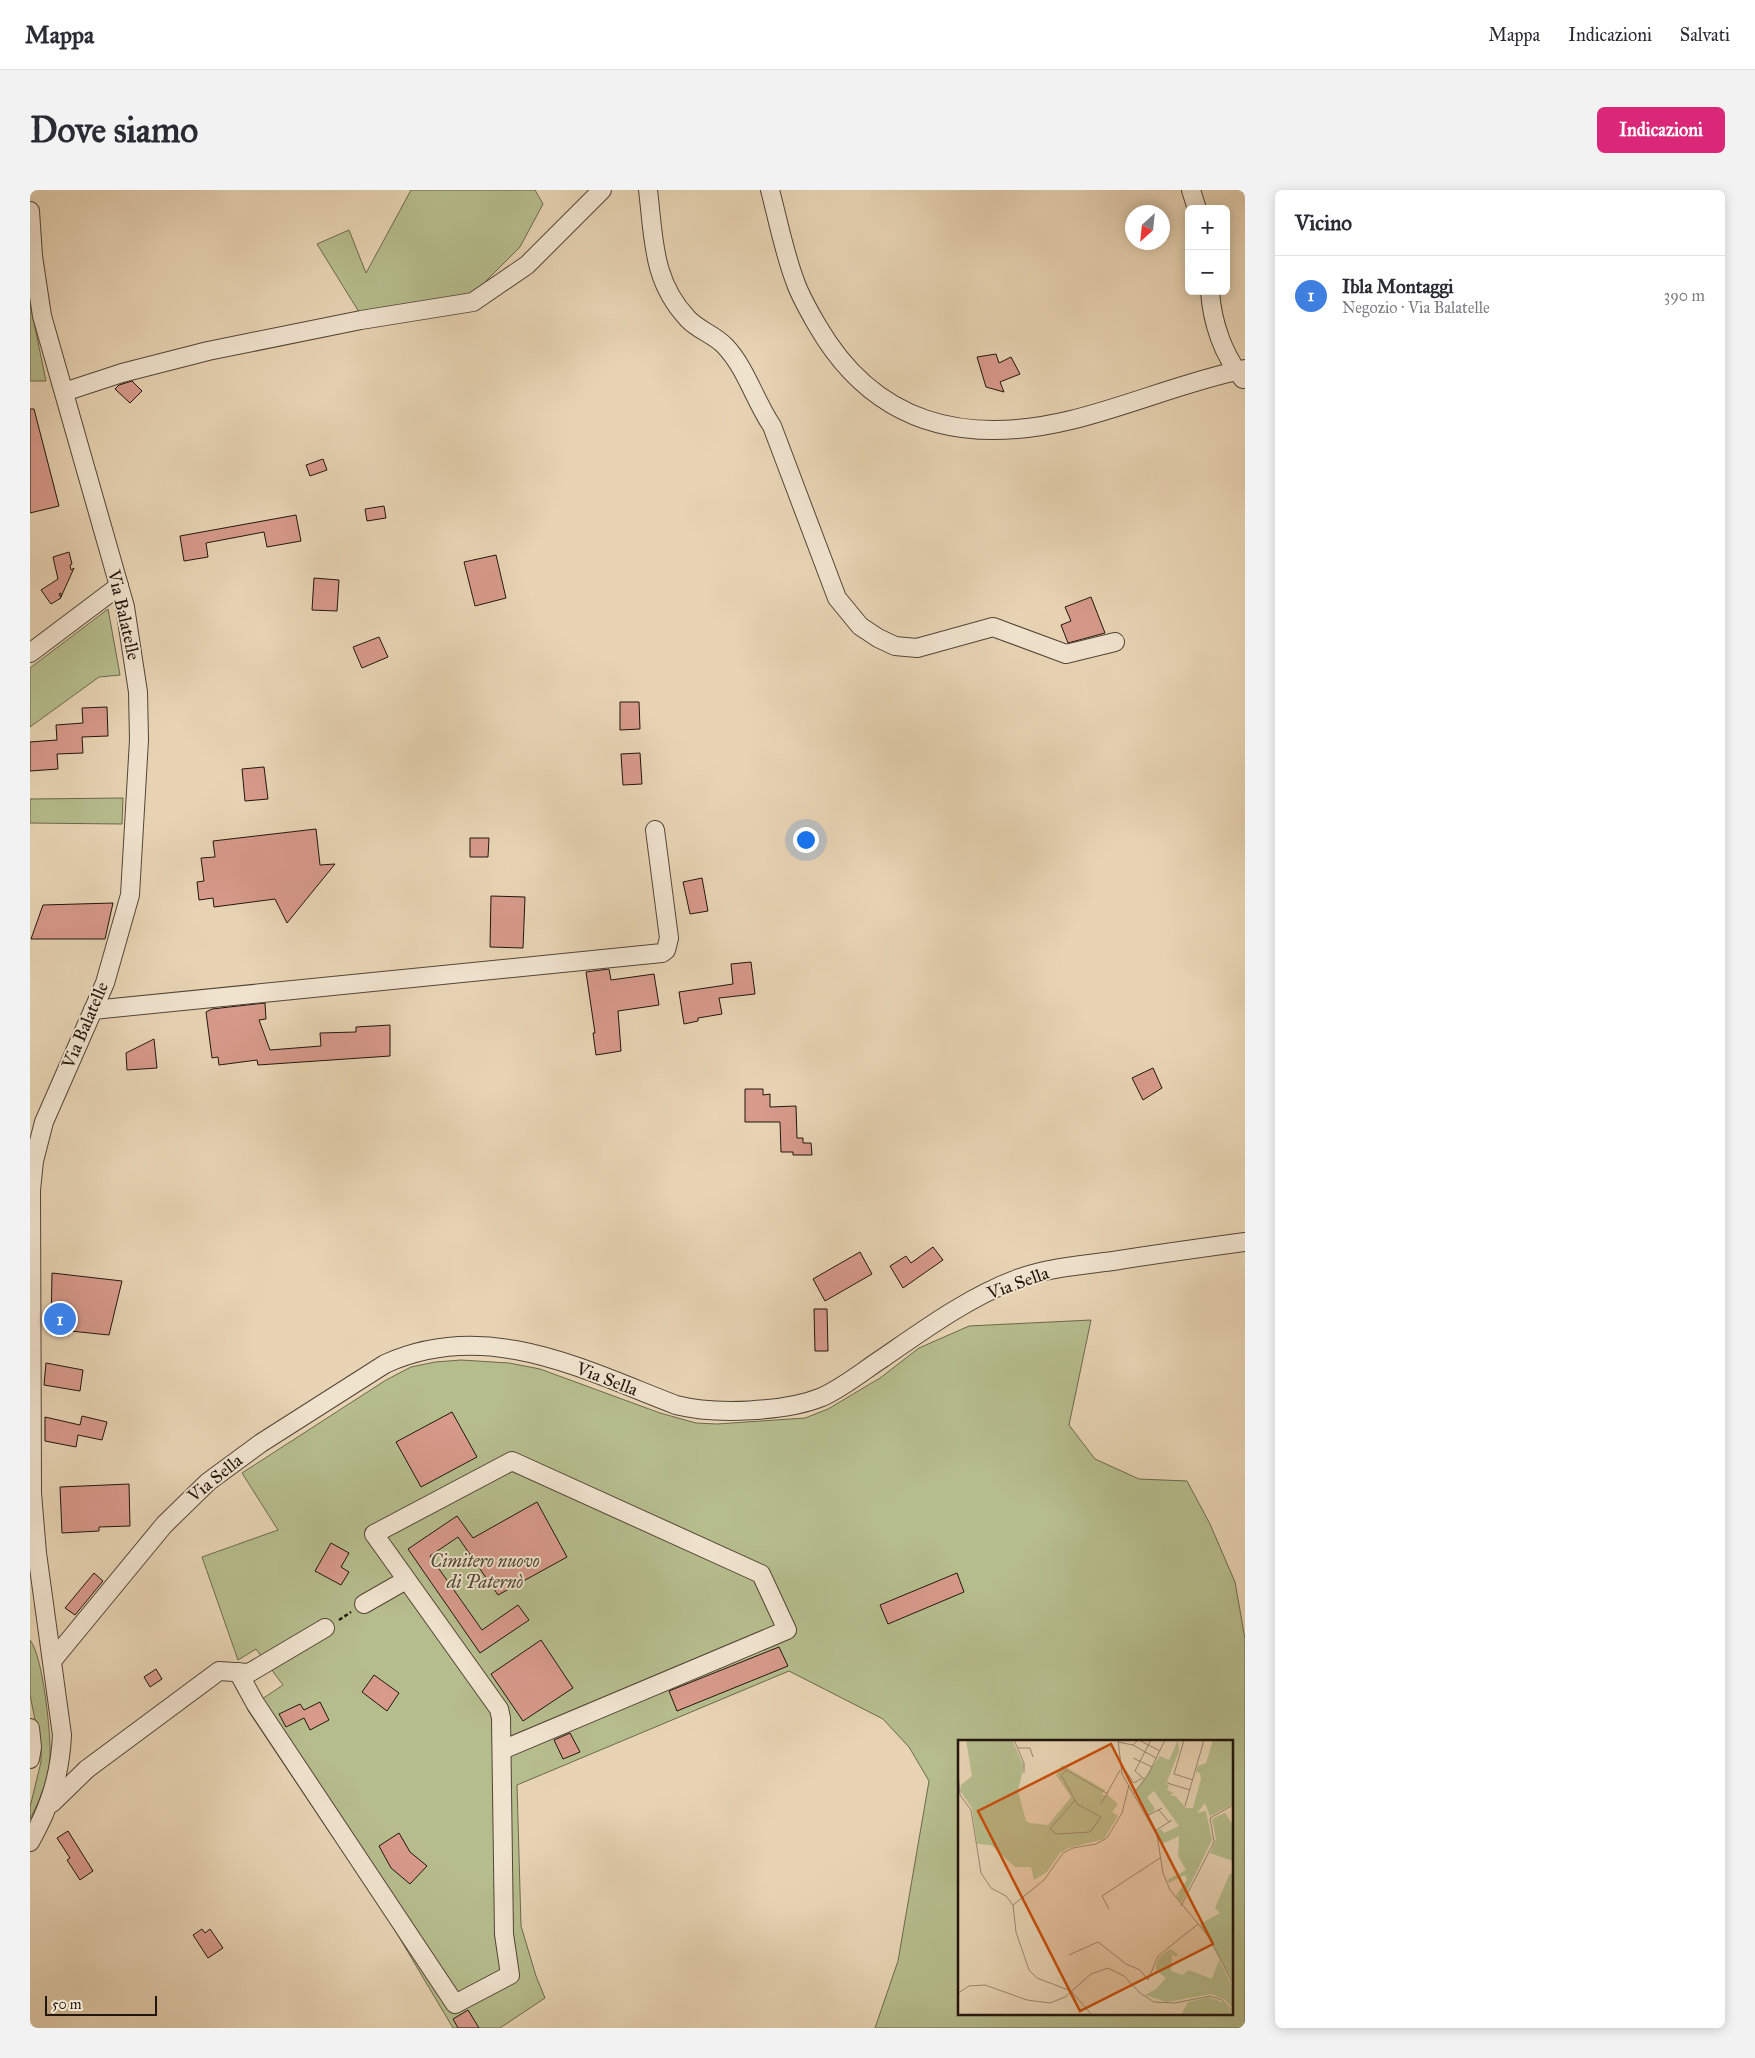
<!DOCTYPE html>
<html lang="it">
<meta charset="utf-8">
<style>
body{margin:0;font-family:"IM FELL Great Primer",serif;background:#f2f2f3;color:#2b2b33}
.controls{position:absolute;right:15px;top:15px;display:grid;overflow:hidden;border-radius:8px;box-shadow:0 2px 12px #0003}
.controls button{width:45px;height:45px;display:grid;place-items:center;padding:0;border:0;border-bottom:1px solid #e1e1e2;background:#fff;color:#2b2b33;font:25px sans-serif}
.compass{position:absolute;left:1095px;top:15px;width:45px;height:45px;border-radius:50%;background:#fff;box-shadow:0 2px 12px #0003;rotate:207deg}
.scale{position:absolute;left:15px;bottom:12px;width:112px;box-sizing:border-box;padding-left:5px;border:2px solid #21150d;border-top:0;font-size:14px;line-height:18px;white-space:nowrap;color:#21150d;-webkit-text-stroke:4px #f0e3ce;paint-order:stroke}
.you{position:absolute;left:775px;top:649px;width:18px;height:18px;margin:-12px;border:4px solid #fff;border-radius:50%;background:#1a73e8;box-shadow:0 0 0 8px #1a73e833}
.badge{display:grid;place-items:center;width:32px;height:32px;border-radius:50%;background:#db2777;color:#fff;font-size:16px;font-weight:700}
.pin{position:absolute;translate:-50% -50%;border:2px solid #fff;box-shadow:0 1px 5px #0006}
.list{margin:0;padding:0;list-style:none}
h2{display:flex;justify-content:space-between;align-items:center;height:65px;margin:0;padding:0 20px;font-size:21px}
h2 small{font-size:16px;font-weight:400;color:#7c7c81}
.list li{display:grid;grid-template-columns:32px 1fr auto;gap:15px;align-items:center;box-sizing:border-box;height:80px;padding:0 20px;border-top:1px solid #e1e1e2}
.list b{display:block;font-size:19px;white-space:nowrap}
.list p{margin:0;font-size:16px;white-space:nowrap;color:#7c7c81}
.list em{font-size:16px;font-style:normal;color:#7c7c81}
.map{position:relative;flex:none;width:1215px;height:1838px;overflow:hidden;border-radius:8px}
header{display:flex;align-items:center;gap:30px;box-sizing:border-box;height:70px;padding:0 25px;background:#fff;border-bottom:1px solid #e1e1e2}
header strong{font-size:24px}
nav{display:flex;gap:28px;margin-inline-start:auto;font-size:18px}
.intro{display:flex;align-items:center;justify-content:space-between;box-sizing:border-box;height:120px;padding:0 30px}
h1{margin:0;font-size:35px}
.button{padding:12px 22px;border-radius:8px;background:#db2777;color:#fff;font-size:18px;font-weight:700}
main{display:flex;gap:30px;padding:0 30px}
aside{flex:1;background:#fff;border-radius:8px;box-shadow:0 2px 12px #0003}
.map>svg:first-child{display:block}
.green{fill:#b6bd8d;stroke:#6c694d;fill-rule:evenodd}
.building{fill:#d79a8b;stroke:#21150d}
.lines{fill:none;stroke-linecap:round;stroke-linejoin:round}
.minor-casing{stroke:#534537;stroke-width:20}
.path{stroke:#21150d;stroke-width:2.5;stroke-dasharray:4 2.5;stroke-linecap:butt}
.minor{stroke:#f0e3ce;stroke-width:18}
.labels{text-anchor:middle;stroke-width:4;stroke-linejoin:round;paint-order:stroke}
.street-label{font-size:18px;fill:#21150d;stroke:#f0e3ce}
.park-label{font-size:18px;font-style:italic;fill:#4e4733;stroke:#f0e3ce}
.inset-road{fill:none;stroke:#988871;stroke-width:1}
.view{fill:#ca4f0c;fill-opacity:0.15;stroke:#ca4f0c;stroke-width:2.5}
.inset-edge{fill:none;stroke:#21150d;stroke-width:2.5}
</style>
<header>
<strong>Mappa</strong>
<nav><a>Mappa</a><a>Indicazioni</a><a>Salvati</a></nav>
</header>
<div class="intro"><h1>Dove siamo</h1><a class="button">Indicazioni</a></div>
<main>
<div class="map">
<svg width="1215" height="1838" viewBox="0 0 1215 1838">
<rect width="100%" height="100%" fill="#e8d4b4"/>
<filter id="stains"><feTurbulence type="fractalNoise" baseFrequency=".004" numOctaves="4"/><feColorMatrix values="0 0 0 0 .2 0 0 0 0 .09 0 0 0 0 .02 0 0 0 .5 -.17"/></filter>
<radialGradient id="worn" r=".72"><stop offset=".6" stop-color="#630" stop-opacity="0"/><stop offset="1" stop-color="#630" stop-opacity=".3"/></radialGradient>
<g class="green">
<polygon points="381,0 505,0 513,14 490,57 441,106 329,122 287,54 319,40 336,83"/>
<polygon points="0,113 16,191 0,191"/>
<polygon points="78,419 90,485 69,487 0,537 0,478"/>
<polygon points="93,608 92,634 0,633 0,609"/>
<path d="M1061,1130L1039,1235L1065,1269L1109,1289L1157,1291L1180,1334L1205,1392L1215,1449V1838H845L868,1771L899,1591L879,1557L853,1529L759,1481L487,1595L491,1736L506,1786L515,1808L470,1838H423L309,1646L304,1649L217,1519L253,1495L226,1459L208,1470L172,1367L248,1340L212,1283L356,1190L381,1177L405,1172L431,1170L479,1173L510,1179L630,1223L666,1233L687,1234L775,1228L798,1219L850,1188L889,1158L939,1136ZM929,1552H1201V1824H929Z"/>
<path d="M0,1450C13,1466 21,1544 20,1567C19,1588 10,1610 0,1629V1617L11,1572V1559L0,1505Z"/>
</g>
<g class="building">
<polygon points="966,164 969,173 981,167 990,184 970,192 974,202 956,197 947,167"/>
<polygon points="102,191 112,201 100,213 85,199 89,195"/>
<polygon points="0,219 4,219 29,316 0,323"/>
<polygon points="293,269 297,280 280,286 276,275"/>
<polygon points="354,316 356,328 337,331 335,319"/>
<polygon points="266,325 271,351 237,357 234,342 176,353 178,367 154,371 150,346"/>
<polygon points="39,362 42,374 40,375 41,380 44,378 31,407 31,403 29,404 31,408 21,414 11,400 28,389 23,367"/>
<polygon points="466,365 476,408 445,416 434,372"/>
<polygon points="284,388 309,390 307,421 282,420"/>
<polygon points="1061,407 1075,443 1038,453 1031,435 1041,431 1035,417"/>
<polygon points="349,447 358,467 332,478 323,457"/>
<polygon points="590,512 609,512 610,539 590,540"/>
<polygon points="77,517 78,546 52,547 53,563 27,564 28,579 0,581 0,552 27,550 26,535 53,533 52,518"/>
<polygon points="610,563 612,594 593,595 591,564"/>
<polygon points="234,577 238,609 215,611 212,579"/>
<polygon points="286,639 290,675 305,674 257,733 245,709 184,717 183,708 169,710 167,692 174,691 171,668 185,667 183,651"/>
<polygon points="440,648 459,648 458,667 440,667"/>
<polygon points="672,688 678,721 660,724 653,692"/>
<polygon points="461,706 495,707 493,758 460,757"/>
<polygon points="83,713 75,749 1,749 13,715"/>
<polygon points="721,772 725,804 689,808 692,824 668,828 668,831 654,834 649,802 703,794 701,774"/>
<polygon points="579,779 581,790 624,784 629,815 588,821 591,861 566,865 563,843 565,843 556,782"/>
<polygon points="235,813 236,829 229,830 240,860 291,856 290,843 326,842 326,837 360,835 360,866 228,875 227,870 189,875 188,867 182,868 176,822 182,819"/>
<polygon points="124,849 127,878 97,880 96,863"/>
<polygon points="1123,878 1132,898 1113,910 1102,888"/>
<polygon points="715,899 733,899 733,905 740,904 740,917 766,916 767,948 773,948 773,953 781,953 782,965 763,965 763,962 751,962 750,932 715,932"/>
<polygon points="903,1057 913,1070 873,1098 860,1076 876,1066 881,1073"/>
<polygon points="830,1062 842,1084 795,1111 783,1089"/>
<polygon points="22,1083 92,1091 79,1145 21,1139"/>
<polygon points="784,1119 797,1119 798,1161 785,1161"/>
<polygon points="16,1173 53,1180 50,1201 14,1195"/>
<polygon points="422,1222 447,1267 391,1297 366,1252"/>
<polygon points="52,1226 77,1232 72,1250 48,1245 46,1257 15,1251 15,1227 50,1235"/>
<polygon points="99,1294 100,1336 69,1337 69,1341 32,1343 30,1297"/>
<polygon points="507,1312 537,1367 468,1405 428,1347 400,1366 452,1440 488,1415 499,1430 450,1463 378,1359 427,1326 443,1348"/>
<polygon points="301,1353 319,1363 311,1377 319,1382 311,1395 285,1381"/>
<polygon points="64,1383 73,1391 45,1425 35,1418"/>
<polygon points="927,1383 934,1402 858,1434 850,1415"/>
<polygon points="511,1450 543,1498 493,1531 461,1484"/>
<polygon points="749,1457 758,1476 647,1521 639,1501"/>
<polygon points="126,1479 132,1489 120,1497 114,1487"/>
<polygon points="344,1485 369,1503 357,1521 332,1502"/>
<polygon points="290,1512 299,1530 280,1540 274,1528 256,1537 249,1524 270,1514 274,1520"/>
<polygon points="540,1543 550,1562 533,1569 524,1550"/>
<polygon points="38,1641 63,1681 50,1690 37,1670 40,1668 27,1648"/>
<polygon points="369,1643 380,1662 397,1676 380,1694 361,1678 349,1656"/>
<polygon points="172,1739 175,1743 180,1739 193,1758 178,1768 163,1745"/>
<polygon points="438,1820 449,1838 428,1838 423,1829"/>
</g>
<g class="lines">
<defs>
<g id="minor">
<path d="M618,0C624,49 622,91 658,129C668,140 685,145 695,156C716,178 725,211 742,236L807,408L830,436L848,448L865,456L887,458L963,437L1036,464L1085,452"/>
<path d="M740,0C748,30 754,62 765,91C770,106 779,121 787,135C844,234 934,256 1041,230C1099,216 1156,191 1215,179"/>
<polyline points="1161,0 1167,19"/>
<path d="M0,21L3,66L12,126L95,417L108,502L109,550L100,705L75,793L14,932L4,971L1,1000L2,1303L7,1363L32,1545C30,1585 20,1617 0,1652"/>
<path d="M1180,101C1182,132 1193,165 1213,189"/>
<polyline points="34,202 92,183 178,161 331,130 443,112 497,75 572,0"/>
<polyline points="0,463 89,396"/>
<polyline points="63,820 632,763 636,760 639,748 625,640"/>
<polyline points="334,1414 376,1390"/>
<path d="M22,1471L134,1335L178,1292L231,1253L355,1174C456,1128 552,1179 646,1215C685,1225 755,1222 792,1207C814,1197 833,1181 853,1168C895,1139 939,1107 987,1089C1017,1078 1051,1075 1083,1071C1127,1064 1171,1058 1215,1052"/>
<polyline points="208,1482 225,1513 425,1814 480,1785 474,1744 471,1528 469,1519 344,1344 482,1271 731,1384 757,1440 472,1560"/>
<polyline points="0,1538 2,1557 0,1569"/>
<polyline points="22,1613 57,1579 189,1481 219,1483 295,1438"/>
</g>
</defs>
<use href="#minor" class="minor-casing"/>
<polyline class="path" points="309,1430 321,1422"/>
<use href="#minor" class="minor"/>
</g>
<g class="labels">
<g class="street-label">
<text transform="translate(94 425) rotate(77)" y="6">Via Balatelle</text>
<text transform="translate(55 835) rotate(-67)" y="6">Via Balatelle</text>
<text transform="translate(988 1093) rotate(-20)" y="6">Via Sella</text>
<text transform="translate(577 1189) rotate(21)" y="6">Via Sella</text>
<text transform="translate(185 1288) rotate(-39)" y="6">Via Sella</text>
</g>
<g class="park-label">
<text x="455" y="1377">Cimitero nuovo<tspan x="455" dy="21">di Paternò</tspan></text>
</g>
</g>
<g transform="translate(928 1550)">
<rect width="275" height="275" fill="#e8d4b4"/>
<path d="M8,0H54L66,26L60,51L68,81L72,83L90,85L113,57L98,35L104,25L147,50L144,55H150L160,64L154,72L160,76L146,99L111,108L102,113L89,132L76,140L73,127H57L33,105L19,104L14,68L2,51L3,45L14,36ZM220,0L221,11L208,44L211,45L209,50L216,53L211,55L217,56L228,68H235L243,39L242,33L238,32L240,26L248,23L255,0H275V64L252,76L247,63L239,73L248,71L254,100L223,163L218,156L229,140L227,135L211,143L209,140L228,130L220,116L221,96L204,104L199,91L203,89L206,93L221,86L196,51L189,57L197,69L191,75L178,50L202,16L211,20ZM267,73L275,85V121L252,113L258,99L254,79ZM272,133L275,135V242L242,184L262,173L257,168ZM212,209L220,214L218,217L214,214L213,231L224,235L231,230L254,239L261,220L275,247V269L267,260L253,254L209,262L187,255L198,249L208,238L198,231V225L201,217ZM251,257L266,263L275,275H223L230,262Z" fill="#b6bd8d"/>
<path class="inset-road" d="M56,0L66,23V33M160,0L164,34L199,95L205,133L212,150L251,197L275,244M181,0L202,11M226,0L216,34L235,40M160,2L175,5L180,0M175,5L198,18M60,8H72L75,17M175,18L194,27M167,30L176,43L184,38M0,32L2,55L13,70L23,133L33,148L48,156L55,165L58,192L71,230L79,238L113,251L134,275M186,39L177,31L193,0M209,43L232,50M176,53L190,35L207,0M117,60L92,89L98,94L132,92L143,77L119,64L106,40L103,36L108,30L150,54M143,64L162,30M227,66L246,0M201,70L211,82M189,76L204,68M197,91L214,80M55,165L86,140L105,113L115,108L138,104L149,98L164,73L171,45M223,166L256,102L252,78L275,65M151,169L144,156L202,118M111,215L140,202L168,224L182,230L190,240L200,216L240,184M0,253L11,246L27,245L69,260L92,263L107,257L133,234L150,228L166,236L182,253L196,262L217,263L252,256L264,260L275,272"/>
<path class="view" d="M153,4L255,204L122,271L20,71Z"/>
<rect width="275" height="275" class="inset-edge"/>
</g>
<rect width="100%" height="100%" filter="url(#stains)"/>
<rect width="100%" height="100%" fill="url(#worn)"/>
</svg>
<div class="controls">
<button>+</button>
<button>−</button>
</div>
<svg class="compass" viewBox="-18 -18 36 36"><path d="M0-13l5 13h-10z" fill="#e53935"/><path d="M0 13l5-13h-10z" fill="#7c7c81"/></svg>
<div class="scale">50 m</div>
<div class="you"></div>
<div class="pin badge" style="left:30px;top:1129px;background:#3f7fe0">1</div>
</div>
<aside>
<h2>Vicino<small></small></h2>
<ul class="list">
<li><span class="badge" style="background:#3f7fe0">1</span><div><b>Ibla Montaggi</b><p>Negozio · Via Balatelle</p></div><em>390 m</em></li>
</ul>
</aside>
</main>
